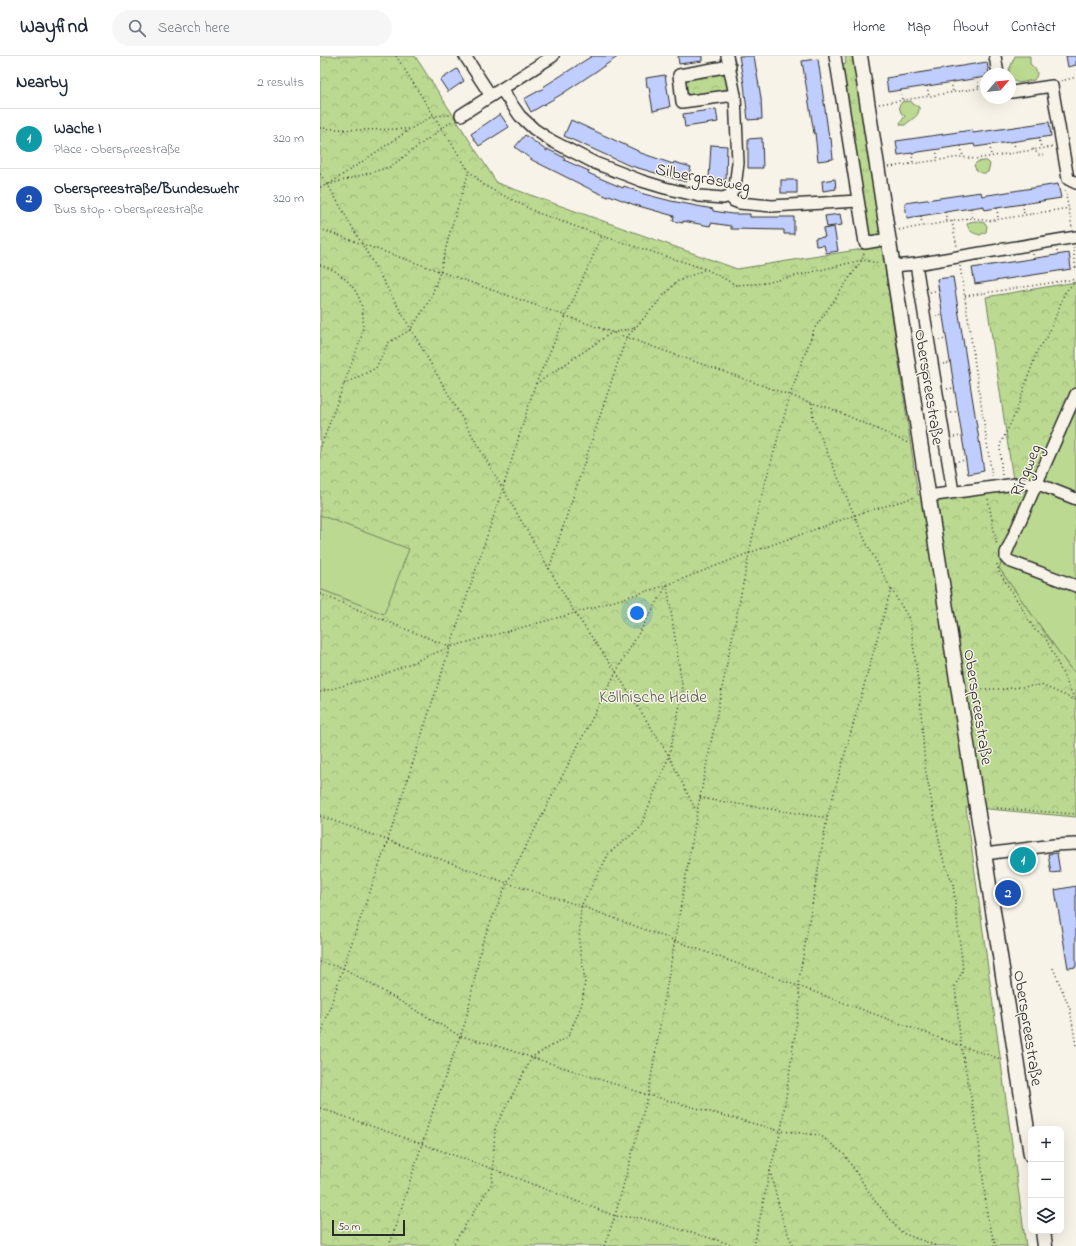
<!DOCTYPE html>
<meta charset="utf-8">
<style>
body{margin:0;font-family:"Indie Flower",sans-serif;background:#f6f6f7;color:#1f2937}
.controls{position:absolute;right:12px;bottom:12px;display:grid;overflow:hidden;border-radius:8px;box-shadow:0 4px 16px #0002}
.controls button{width:36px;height:36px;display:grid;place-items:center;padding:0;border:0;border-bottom:1px solid #e0e1e3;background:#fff;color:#1f2937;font:20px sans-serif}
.compass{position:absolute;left:660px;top:12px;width:36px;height:36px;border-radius:50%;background:#fff;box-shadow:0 4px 16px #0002;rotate:62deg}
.scale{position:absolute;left:12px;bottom:10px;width:73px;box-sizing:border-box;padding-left:4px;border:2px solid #2b2b2b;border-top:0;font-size:11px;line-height:14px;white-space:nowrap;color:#2b2b2b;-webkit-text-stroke:3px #f7f3e8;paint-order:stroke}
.you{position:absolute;left:317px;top:557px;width:14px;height:14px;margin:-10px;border:3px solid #fff;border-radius:50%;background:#1a73e8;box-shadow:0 0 0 6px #1a73e833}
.badge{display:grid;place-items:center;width:26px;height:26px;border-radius:50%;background:#0f766e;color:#fff;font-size:13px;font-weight:700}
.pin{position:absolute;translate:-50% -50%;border:2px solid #fff;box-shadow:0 1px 4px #0006}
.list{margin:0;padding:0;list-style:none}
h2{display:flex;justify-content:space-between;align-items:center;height:52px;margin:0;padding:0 16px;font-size:17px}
h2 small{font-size:13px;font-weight:400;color:#747a83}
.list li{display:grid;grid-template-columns:26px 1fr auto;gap:12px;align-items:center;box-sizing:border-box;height:60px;padding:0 16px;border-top:1px solid #e0e1e3}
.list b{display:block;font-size:15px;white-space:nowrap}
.list p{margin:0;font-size:13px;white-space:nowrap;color:#747a83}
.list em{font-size:13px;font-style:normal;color:#747a83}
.icon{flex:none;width:22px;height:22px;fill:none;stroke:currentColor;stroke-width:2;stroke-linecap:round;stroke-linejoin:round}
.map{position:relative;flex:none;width:756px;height:1190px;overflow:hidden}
header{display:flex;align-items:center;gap:24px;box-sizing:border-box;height:56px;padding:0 20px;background:#fff;border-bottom:1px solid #e0e1e3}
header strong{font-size:19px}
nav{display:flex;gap:22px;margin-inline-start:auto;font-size:14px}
.search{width:280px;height:36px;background:#f6f6f7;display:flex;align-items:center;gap:10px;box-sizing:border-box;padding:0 14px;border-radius:22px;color:#747a83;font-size:15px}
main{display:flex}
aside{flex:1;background:#fff}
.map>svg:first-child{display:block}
.grass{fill:url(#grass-tufts);stroke:#73825e}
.forest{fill:url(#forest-crowns);stroke:#73825e}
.green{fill:#bbd991;stroke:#73825e}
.building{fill:#c0ceff;stroke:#2b2b2b}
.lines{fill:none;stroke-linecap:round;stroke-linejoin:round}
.minor-casing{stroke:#2b2b2b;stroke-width:14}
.major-casing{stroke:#2b2b2b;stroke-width:17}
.path{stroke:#2b2b2b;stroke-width:1.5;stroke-dasharray:1 3;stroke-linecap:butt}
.minor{stroke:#f7f3e8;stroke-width:11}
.major{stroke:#f7f3e8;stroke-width:14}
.labels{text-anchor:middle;stroke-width:3;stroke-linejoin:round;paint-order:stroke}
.street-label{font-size:17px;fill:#2b2b2b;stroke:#f7f3e8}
.park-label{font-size:17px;fill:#4f5644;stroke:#f7f3e8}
</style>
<header>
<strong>Wayfind</strong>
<div class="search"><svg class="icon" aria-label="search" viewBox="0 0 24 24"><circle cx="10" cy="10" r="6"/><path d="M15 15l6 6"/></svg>Search here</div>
<nav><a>Home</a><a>Map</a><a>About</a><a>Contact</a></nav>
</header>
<main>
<aside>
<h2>Nearby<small>2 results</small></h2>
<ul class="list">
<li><span class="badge" style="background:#0f9aa8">1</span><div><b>Wache I</b><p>Place · Oberspreestraße</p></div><em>320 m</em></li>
<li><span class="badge" style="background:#1a4fb4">2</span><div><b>Oberspreestraße/Bundeswehr</b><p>Bus stop · Oberspreestraße</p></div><em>320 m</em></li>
</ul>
</aside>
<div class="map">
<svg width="756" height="1190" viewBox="0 0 756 1190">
<defs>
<pattern id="grass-tufts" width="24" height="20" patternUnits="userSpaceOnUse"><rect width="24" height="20" fill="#bbd991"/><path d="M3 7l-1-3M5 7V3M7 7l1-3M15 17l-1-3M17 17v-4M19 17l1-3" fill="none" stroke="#a1ba7d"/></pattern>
<pattern id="forest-crowns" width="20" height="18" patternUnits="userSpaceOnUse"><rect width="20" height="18" fill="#bbd991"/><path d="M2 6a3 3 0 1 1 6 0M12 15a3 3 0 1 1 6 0" fill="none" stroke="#a1ba7d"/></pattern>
</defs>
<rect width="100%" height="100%" fill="#f7f3e8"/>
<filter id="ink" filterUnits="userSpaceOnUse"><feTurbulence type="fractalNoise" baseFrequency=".025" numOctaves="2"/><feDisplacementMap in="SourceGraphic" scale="8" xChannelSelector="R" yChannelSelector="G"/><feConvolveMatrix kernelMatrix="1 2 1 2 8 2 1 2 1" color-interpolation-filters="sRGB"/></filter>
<g filter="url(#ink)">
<polygon class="grass" points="525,0 533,0 560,178 547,180 520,9 526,8"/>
<g class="forest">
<polygon points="0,0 95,0 177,127 417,213 562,190 598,439 693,424 666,241 756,226 756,333 679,512 750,612 756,618 756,761 646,751 706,1190 0,1190"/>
<polygon points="402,17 405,19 408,32 406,35 372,40 365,38 364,25 366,23"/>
</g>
<g class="green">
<path d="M695,0H710V8C716,13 720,17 714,24L698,27L694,25L690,20L689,14Z"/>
<path d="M591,45L593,48L599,51C600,61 591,63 585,69H581L580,67L585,60L581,57L579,50L582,46Z"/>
<path d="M663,105H667L670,108L668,116C662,119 656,116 654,109L657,106Z"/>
<path d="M656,165L665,167L667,170L666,176L660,179C653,177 649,176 647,168L650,166Z"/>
<polygon points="756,333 756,618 750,612 679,512 722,408"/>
<polygon points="0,459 89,493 64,558 0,533"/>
</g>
<g class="building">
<polygon points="272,0 299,0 242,38 211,56 204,43 224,32 223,31"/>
<polygon points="358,0 382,0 382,5 359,8"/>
<polygon points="419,0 434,0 441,42 442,63 428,64 424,28"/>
<polygon points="746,0 756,0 756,9 748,11"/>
<polygon points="498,3 509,82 511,82 513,103 498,105 495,77 494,77 482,5"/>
<polygon points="667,6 669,18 666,18 666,21 568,36 566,22"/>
<polygon points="137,13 144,25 128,36 120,24"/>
<polygon points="345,19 350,51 333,55 329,31 327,31 326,22"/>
<polygon points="396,53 398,66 365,71 363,58"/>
<polygon points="180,58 189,71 159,90 151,78"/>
<polygon points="251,64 318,95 318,96 353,108 354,106 371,111 366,126 308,109 244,80"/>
<polygon points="729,66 731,80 655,91 654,88 578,99 576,85 652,74 653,77"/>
<polygon points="205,79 227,95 227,93 245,102 244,104 269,115 268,117 303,132 304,130 320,136 320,137 351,145 393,153 393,155 412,158 430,158 430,161 474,161 474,178 464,178 464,174 411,173 411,170 391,167 390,170 363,165 363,167 353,165 354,160 315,149 289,139 288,141 270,133 212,104 195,91"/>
<polygon points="442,82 443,112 428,112 428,83"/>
<polygon points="391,89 407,90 406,124 389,122"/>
<polygon points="515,123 516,133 503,135 502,125"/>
<rect x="461" y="124" width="16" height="13"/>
<polygon points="738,128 741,142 664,154 664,150 587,162 585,147 661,136 662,140"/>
<polygon points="520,158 522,169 507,171 505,160"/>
<polygon points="514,171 518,195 506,197 504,189 496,190 495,182 505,181 503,173"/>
<polygon points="749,197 751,213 655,228 652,212"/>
<polygon points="633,221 664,415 648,418 617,223"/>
<polygon points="737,797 740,816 731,817 728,798"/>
<polygon points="707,800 708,807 699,808 698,801"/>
<polygon points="756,830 756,911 748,912 735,834"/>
</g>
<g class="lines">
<defs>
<g id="minor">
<polyline points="145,0 171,40"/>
<polyline points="515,0 545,187 568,183"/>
<polyline points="675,0 678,18"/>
<polyline points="410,10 359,19 362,46 415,39"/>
<polyline points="181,33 200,60 214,73 232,85 275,107 322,125 345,132 379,140 403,142 409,140 415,131 418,107 415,39 407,0"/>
<polyline points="690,34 692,36 732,30 748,123 756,127"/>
<polyline points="141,59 233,0"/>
<polyline points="409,140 414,145 419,147 452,150 538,145"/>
<polyline points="596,208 633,436"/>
<polyline points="572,210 596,208 756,181"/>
<polyline points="756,338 686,497 686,502 689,505 756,530"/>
<polyline points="608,440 703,427 718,428 756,443"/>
<polyline points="665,798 734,789 756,788"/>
</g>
<g id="major">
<polyline points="540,0 711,1099"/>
<polyline points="723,1175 725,1190"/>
</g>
</defs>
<use href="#minor" class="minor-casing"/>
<use href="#major" class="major-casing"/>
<g class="path">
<polyline points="76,0 149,115 165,130 218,157 282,180 386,213 416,229 446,227 542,204 560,207"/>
<polyline points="657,22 659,32"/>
<polyline points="741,25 756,21"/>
<polyline points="631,26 633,36"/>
<polyline points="607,30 609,40"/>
<polyline points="581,34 582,45"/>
<polyline points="559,48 666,31"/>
<polyline points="0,72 36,74 90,73 113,60 131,59"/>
<polyline points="719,81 721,92"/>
<polyline points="694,85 695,96"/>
<polyline points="670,89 671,100"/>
<polyline points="641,90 643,101"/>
<polyline points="616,93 618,104"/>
<polyline points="713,93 719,99 723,99"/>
<polyline points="592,97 593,107"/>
<polyline points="569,111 641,101 655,103 732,91"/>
<polyline points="0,118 8,129 229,513 255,557 296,616 349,700 376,755"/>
<polyline points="9,128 89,74"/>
<polyline points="0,131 70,111 132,65"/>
<polyline points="745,134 752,171"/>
<polyline points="703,148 704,159"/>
<polyline points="651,152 652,162"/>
<polyline points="677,152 678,163"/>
<polyline points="625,156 627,166"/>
<polyline points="601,160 602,170"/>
<polyline points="632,165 637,191"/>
<polyline points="0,173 492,347 510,352 588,387"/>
<polyline points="579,174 652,162 668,165 749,152"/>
<polyline points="753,191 756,215"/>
<polyline points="737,195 738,199"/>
<polyline points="713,198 713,203"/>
<path d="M0,209C5,211 10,212 15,215C18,217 21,220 24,222C43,238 46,260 41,282L0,393"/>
<polyline points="640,210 672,420"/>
<polyline points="610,236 619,234"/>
<polyline points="645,240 756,223"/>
<polyline points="616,260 623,259"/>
<polyline points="619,284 627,283"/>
<polyline points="623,308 630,307"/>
<polyline points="24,328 56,312 68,287 90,274 110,244 120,216 130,176 149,115"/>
<polyline points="216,328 291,277 315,272 314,269"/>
<polyline points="627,333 634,332"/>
<polyline points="492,347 493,363 545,484 571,533 590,564 600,641 605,711 622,799 633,828 643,914 635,930 641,990 658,1078 668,1166 676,1190"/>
<polyline points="631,357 638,355"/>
<polyline points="634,381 642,380"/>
<polyline points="638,405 646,404"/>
<polyline points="682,419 681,409 680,389 696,356 717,295 728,280 745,236 756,225"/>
<polyline points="668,443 677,490"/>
<polyline points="677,508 679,516 697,544 715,574 725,581 732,595 754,642"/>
<polyline points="229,513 306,282 356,226 386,213"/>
<polyline points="0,538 130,591"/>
<polyline points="650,633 683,633 721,629 756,644"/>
<polyline points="0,636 62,619 130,591 255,557 347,529 429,497 535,459 596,441"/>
<polyline points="380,742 507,762"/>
<polyline points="677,752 756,758"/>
<polyline points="0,760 187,827 261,850 641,990 684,1004"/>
<polyline points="688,837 692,836"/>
<polyline points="0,906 23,912 140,980 171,988 328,1039 461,1075 500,1079 524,1098 555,1145 582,1177 617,1190"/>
<polyline points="733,912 750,953 756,990"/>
<polyline points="0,981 23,912 68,784 130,591 183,432 215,329 282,180"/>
<polyline points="0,1052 173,1113 295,1160 321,1162 417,1190"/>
<polyline points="450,1115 463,1165 473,1190"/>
<polyline points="69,1190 114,1051 146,964 162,887 187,827 296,616 347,529"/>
<polyline points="132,1190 172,1127 175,1072 212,1001 248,981 262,948 265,925 259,886 261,850 289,797 320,772 349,700 363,635 347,529"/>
<polyline points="284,1190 295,1160 328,1039 377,756 439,449 470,339 494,273 542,204 544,197"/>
<polyline points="434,1190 450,1114 461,1075 480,943 478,929 507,762 571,533"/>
</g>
<use href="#minor" class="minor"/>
<use href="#major" class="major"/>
</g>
</g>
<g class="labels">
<g class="street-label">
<text transform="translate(383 121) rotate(11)" y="6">Silbergrasweg</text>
<text transform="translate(610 331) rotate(81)" y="6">Oberspreestraße</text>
<text transform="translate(705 414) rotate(-67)" y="6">Ringweg</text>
<text transform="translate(659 651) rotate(81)" y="6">Oberspreestraße</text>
<text transform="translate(709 972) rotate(81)" y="6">Oberspreestraße</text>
</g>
<g class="park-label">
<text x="333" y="646">Köllnische Heide</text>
</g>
</g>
</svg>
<div class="controls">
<button>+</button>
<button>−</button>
<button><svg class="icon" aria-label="layers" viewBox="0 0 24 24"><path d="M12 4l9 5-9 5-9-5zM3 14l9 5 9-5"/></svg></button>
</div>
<svg class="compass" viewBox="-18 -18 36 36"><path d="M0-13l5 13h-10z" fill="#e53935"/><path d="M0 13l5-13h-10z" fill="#747a83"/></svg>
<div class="scale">50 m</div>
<div class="you"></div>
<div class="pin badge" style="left:703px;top:804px;background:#0f9aa8">1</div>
<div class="pin badge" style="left:688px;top:837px;background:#1a4fb4">2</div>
</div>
</main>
